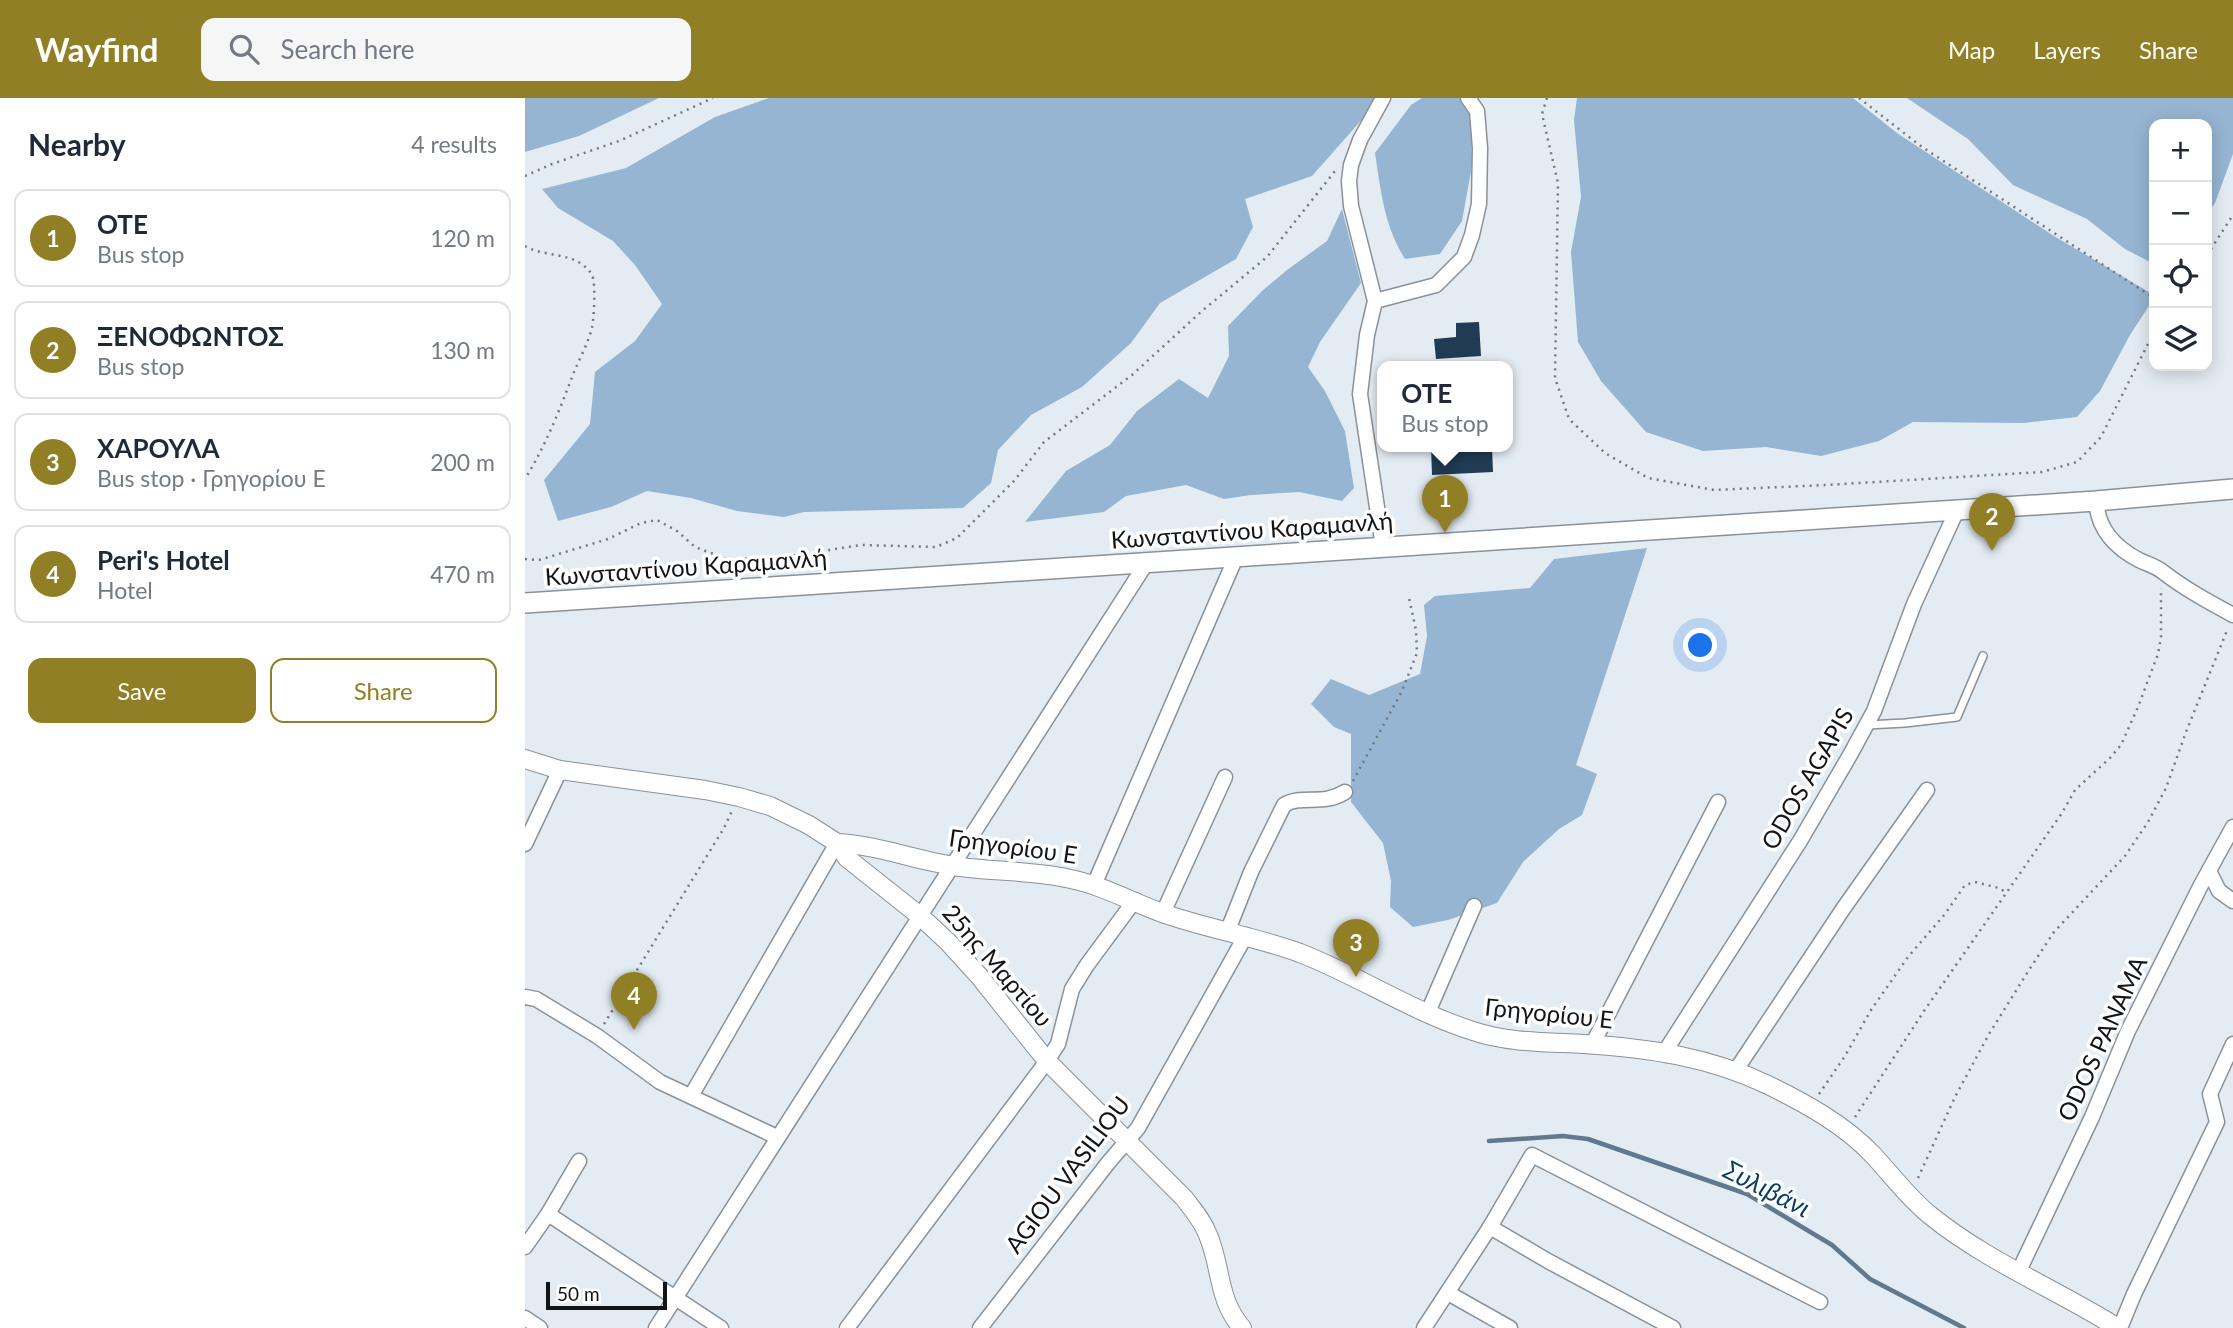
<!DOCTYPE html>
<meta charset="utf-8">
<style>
body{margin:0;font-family:Lato,sans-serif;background:#f6f6f7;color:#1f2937}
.controls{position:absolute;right:21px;top:21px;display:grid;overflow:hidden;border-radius:14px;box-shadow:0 4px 18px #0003}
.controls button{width:63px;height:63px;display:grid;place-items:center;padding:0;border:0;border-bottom:2px solid #e0e1e3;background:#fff;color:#1f2937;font:35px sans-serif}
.scale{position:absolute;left:21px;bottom:18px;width:121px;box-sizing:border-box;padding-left:7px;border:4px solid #121417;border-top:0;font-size:19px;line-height:24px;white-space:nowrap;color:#121417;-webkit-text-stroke:5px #fff;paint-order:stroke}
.you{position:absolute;left:1176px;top:548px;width:24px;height:24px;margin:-18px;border:5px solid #fff;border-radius:50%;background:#1a73e8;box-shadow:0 0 0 10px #1a73e833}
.badge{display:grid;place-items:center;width:46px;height:46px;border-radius:50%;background:#917f25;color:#fff;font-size:23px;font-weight:700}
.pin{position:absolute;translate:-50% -58px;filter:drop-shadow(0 2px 4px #0008)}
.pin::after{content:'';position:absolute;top:37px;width:24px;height:21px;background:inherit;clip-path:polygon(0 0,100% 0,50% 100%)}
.popup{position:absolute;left:852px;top:263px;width:136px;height:91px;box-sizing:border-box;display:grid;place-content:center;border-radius:14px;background:#fff;filter:drop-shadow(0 2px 5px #0005);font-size:23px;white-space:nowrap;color:#747a83}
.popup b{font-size:26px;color:#1f2937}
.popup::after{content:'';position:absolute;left:50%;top:100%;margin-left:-14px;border:14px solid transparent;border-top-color:#fff}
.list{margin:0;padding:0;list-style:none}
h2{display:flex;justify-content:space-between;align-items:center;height:91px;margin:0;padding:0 28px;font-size:30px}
h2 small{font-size:23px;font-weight:400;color:#747a83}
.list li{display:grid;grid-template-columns:46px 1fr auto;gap:21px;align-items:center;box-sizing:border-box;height:98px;margin:0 14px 14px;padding:0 14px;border:2px solid #e0e1e3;border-radius:14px}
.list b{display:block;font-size:26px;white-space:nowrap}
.list p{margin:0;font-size:23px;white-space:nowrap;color:#747a83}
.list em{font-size:23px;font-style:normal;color:#747a83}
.actions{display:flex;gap:14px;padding:21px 28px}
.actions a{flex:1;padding:16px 0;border:2px solid #917f25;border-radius:14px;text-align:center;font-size:24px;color:#917f25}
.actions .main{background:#917f25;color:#fff}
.icon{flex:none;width:38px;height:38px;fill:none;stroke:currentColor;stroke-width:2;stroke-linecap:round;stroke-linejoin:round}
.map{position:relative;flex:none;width:1708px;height:1230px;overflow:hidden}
header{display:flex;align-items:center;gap:42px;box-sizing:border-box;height:98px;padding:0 35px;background:#917f25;color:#fff}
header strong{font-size:33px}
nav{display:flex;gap:38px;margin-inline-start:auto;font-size:24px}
.search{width:490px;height:63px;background:#f6f6f7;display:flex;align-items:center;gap:18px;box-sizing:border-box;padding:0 24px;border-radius:14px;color:#747a83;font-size:26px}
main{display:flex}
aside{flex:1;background:#fff}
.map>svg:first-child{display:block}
.forest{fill:#96b5d2}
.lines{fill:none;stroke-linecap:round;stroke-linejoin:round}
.stream{stroke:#62788d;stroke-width:4.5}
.building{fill:#203b53}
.service-casing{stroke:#8a9298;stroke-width:10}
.minor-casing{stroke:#8a9298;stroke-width:17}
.tertiary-casing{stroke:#8a9298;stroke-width:20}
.secondary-casing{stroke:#8a9298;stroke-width:22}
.path{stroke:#74787d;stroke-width:2.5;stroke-dasharray:2 5;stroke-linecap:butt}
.service{stroke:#fff;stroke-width:7}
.minor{stroke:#fff;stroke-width:14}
.tertiary{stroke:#fff;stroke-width:18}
.secondary{stroke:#fff;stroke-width:19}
.labels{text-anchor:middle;stroke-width:7;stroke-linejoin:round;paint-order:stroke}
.street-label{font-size:24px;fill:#121417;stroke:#fff}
.water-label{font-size:26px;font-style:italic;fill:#0b3d63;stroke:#fff}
</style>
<header>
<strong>Wayfind</strong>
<div class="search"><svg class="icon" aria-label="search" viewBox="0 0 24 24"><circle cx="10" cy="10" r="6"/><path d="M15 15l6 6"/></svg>Search here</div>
<nav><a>Map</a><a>Layers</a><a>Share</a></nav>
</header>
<main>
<aside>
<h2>Nearby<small>4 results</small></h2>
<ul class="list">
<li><span class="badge">1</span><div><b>ΟΤΕ</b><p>Bus stop</p></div><em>120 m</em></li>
<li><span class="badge">2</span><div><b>ΞΕΝΟΦΩΝΤΟΣ</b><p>Bus stop</p></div><em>130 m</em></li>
<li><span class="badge">3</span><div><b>ΧΑΡΟΥΛΑ</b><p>Bus stop · Γρηγορίου Ε</p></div><em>200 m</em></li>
<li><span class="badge">4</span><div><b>Peri's Hotel</b><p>Hotel</p></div><em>470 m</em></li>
</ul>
<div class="actions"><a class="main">Save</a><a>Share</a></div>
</aside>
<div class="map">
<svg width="1708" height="1230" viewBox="0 0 1708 1230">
<rect width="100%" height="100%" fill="#e4ecf3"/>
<g class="forest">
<polygon points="0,0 134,0 54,38 0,54"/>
<polygon points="244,0 856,0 787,78 720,101 728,129 711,161 635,205 606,245 557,289 506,317 473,352 466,385 438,410 279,414 259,419 212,413 166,400 122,393 86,409 33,423 19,382 65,326 70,274 110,243 137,206 110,167 88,143 33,110 17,91 101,70 190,19"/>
<path d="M897,0H942L946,20L947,68L937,123L915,156L880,161C859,127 856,94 850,55L886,7Z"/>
<polygon points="1052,0 1328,0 1372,35 1529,138 1629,197 1629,200 1605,237 1575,293 1552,319 1498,325 1388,324 1354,343 1296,358 1241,349 1178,353 1121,334 1076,283 1053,244 1046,154 1056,99 1049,22"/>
<polygon points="1382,0 1708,0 1708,56 1690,105 1682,117 1682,26 1629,26 1629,166 1600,151 1562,121 1488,87 1443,41"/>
<polygon points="817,111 836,185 795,244 783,269 800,293 820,333 829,390 817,403 774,394 726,397 699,401 661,387 601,398 579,414 500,424 541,373 585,347 612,313 654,281 683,300 704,258 703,228 737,193 762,172 802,143"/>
<polygon points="1122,450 1051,667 1072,676 1057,717 1034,731 998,764 972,805 923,822 888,829 865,809 866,783 858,745 826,704 826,636 809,629 786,606 806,581 844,597 895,576 902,538 899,507 910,498 1005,490 1029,461"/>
</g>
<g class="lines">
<polyline class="stream" points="964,1043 1038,1038 1063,1041 1222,1096 1307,1147 1345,1181 1439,1230"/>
</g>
<g class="building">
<polygon points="954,224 956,258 911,261 909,241 931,239 931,225"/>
<polygon points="906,349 967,349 968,374 907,377"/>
</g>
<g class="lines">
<defs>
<polyline id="service" points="1342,627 1380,625 1432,619 1458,558"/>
<g id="minor">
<polyline points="858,0 835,42 826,67 824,83 826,108 850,203 842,237 835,296 858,449"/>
<polyline points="850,203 911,187 939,159 947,137 954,106 955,50 952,13 943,0"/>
<path d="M1571,403C1573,431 1589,449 1614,462C1622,466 1631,468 1638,474C1660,491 1684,504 1708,517"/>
<polyline points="0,746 35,672"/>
<polyline points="1684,773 1694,793 1708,803"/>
<polyline points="569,787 711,459"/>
<polyline points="638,815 700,679"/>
<path d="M703,832L726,774L759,707C777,696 798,708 820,694"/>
<polyline points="0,899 11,901 72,938 135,984 252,1039"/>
<polyline points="903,914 949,808"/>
<polyline points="1067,947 1193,704"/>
<polyline points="1139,955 1275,743 1325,657 1349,613 1389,506 1432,412"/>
<polyline points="1211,972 1318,811 1402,692"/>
<polyline points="166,998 312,745"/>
<polyline points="23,1116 196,1230"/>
<polyline points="965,1129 1023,1163 1148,1230"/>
<polyline points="0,1149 23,1116 54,1063"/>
<polyline points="1493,1175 1567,1019 1603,933 1676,787 1708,729"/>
<polyline points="923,1195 985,1230"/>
<polyline points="0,1220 15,1230"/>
<polyline points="131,1230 622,464"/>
<polyline points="322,1230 522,963 533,946 547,891 562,867 610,802"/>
<polyline points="455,1230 583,1065 613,1030 721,837"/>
<polyline points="899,1230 965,1129 1007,1057 1295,1204"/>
<polyline points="1595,1230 1609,1196 1692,1024 1685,996 1708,946"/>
</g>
<g id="tertiary">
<path d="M0,661L35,672L180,692L214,699L245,708L284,727L312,745L322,760L395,818L423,844L454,878L522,963L659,1100C668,1112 678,1123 683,1137C697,1170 692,1201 717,1230"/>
<path d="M312,745C352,747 390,762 429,768C466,774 505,772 541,780C578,787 606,804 640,816C684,831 731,839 775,855C834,878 888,914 948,933C983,945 1023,944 1059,946C1123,950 1185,959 1243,987C1280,1005 1320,1027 1348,1057C1367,1077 1384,1101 1406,1118C1463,1164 1531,1191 1593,1230"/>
</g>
<polyline id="secondary" points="0,505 1571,403 1708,391"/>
</defs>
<use href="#service" class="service-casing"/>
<use href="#minor" class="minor-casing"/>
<use href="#tertiary" class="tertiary-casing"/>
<use href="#secondary" class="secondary-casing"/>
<g class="path">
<polyline points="1022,0 1017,16 1033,85 1030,280 1044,321 1080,355 1123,380 1189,392 1301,387 1517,374 1552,364 1576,339 1629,234"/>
<polyline points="1334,0 1397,49 1629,200"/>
<polyline points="0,78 27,66 94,43 188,0"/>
<path d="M0,148C20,160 53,153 67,177C71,185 69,220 67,230C63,245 55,260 49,274C35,311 21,347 0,381"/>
<polyline points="1682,157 1708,117"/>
<polyline points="0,461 14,462 83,441 116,425 132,422 152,433 170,449 202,461 253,460 336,447 411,449 432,440 489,383 519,344 607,277 677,213 742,159 810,73"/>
<polyline points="828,683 877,593 892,555 891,532 884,500"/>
<polyline points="79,926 199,730 207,713"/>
<polyline points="1294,996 1320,958 1346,912 1383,859 1420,816 1440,787 1450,784 1474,790 1482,795"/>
<polyline points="1330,1019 1399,913 1537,715 1550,692 1585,660 1596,647 1613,609 1633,556 1636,539 1636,490"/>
<polyline points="1393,1080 1430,999 1464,936 1504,872 1529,834 1600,758 1623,724 1641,690 1661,634 1703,530"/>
</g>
<use href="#service" class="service"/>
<use href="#minor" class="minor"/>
<use href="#tertiary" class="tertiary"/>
<use href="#secondary" class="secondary"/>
</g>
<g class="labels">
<g class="street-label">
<text transform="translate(727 433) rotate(-4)" y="8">Κωνσταντίνου Καραμανλή</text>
<text transform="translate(161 470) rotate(-4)" y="8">Κωνσταντίνου Καραμανλή</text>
<text transform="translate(1283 681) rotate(-60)" y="8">ODOS AGAPIS</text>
<text transform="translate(488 749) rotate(8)" y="8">Γρηγορίου Ε</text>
<text transform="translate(472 868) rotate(49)" y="8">25ης Μαρτίου</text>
<text transform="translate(1024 916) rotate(6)" y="8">Γρηγορίου Ε</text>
<text transform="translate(1578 941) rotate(-65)" y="8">ODOS PANAMA</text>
<text transform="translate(543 1077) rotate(-53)" y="8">AGIOU VASILIOU</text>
</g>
<g class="water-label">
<text transform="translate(1242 1091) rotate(27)" y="9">Συλιβάνι</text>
</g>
</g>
</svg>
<div class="controls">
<button>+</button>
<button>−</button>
<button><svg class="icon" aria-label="locate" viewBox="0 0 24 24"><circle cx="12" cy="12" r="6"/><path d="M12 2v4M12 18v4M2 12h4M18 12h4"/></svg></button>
<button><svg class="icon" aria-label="layers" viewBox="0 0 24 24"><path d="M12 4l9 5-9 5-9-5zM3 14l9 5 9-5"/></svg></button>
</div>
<div class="scale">50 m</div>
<div class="you"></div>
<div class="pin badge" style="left:920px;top:435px">1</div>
<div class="popup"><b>ΟΤΕ</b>Bus stop</div>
<div class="pin badge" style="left:1467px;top:453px">2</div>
<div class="pin badge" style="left:831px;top:879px">3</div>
<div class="pin badge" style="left:109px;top:932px">4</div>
</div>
</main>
